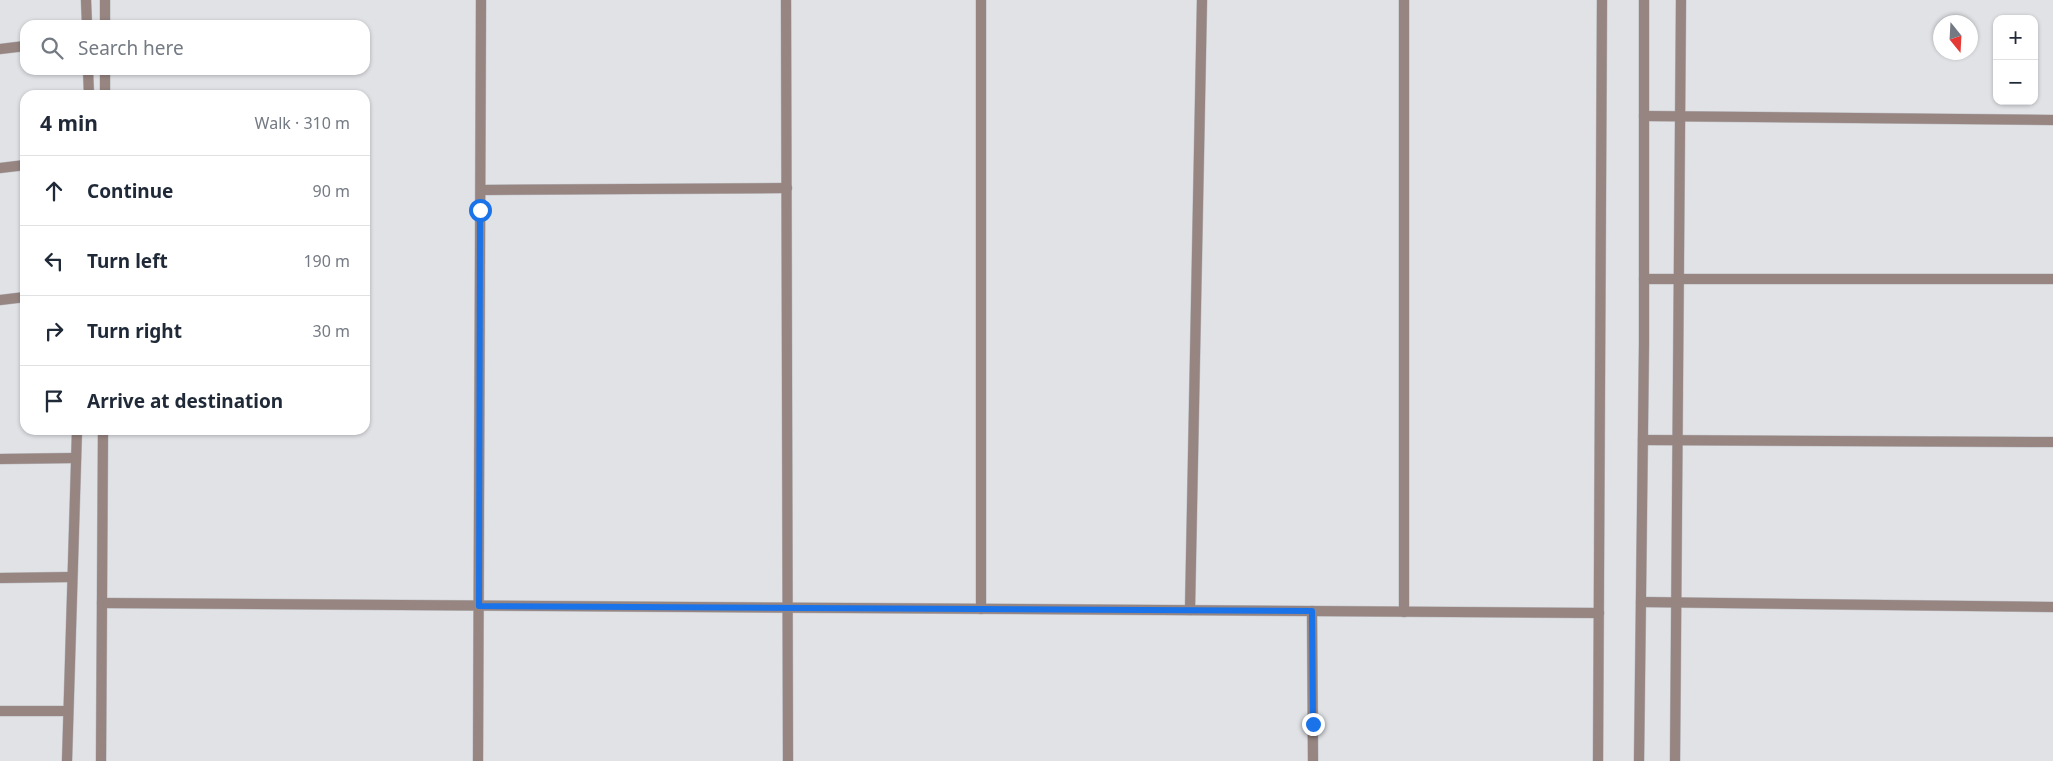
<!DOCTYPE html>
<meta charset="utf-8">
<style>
body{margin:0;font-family:"Noto Sans",sans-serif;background:#f6f6f7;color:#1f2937}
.controls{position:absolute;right:15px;top:15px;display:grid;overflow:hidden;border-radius:10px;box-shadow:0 1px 4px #0004}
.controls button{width:45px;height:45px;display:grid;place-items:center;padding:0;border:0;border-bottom:1px solid #e0e1e3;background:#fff;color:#1f2937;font:25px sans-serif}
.compass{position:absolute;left:1933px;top:15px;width:45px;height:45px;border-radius:50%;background:#fff;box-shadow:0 1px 4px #0004;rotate:162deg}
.stop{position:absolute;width:15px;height:15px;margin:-11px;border:4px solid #1a73e8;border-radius:50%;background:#fff}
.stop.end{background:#1a73e8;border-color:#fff;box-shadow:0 1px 5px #0008}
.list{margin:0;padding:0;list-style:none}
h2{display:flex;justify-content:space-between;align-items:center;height:65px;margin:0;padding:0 20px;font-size:21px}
h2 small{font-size:16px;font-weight:400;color:#747a83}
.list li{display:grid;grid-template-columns:32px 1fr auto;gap:15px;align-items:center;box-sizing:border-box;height:70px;padding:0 20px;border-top:1px solid #e0e1e3}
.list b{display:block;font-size:19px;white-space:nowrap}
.list em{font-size:16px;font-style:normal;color:#747a83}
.icon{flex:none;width:28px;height:28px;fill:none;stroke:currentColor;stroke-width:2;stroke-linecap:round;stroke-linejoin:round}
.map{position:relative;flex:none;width:2053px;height:761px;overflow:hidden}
.search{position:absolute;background:#fff;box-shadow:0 1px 4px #0004;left:20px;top:20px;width:350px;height:55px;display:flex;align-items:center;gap:12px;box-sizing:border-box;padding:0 18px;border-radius:15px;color:#747a83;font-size:19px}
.panel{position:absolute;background:#fff;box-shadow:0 1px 4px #0004;left:20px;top:90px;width:350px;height:345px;border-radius:15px}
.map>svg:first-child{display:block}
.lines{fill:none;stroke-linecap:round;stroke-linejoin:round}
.minor-casing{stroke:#bcbdc1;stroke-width:11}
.tertiary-casing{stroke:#bcbdc1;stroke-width:11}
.minor{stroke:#978582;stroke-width:10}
.tertiary{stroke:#978582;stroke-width:10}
.route{stroke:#1a73e8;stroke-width:6}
</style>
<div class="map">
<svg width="2053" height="761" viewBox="0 0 2053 761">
<rect width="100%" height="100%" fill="#e0e2e6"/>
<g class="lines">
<defs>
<g id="minor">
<polyline points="86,0 87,25"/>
<polyline points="786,0 788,761"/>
<polyline points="1404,0 1404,612"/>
<polyline points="105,25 105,0"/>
<polyline points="0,49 25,46"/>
<polyline points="88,70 89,95"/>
<polyline points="105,95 105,70"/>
<polyline points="1644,116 2053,120"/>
<polyline points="0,168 25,165"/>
<polyline points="481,190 787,188"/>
<polyline points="1644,279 2053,279"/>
<polyline points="0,300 25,297"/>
<polyline points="1643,440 2053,442"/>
<polyline points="0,459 76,458"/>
<polyline points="0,578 72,577"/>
<polyline points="1641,602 2053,607"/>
<polyline points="102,603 1599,613"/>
<polyline points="981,609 981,0"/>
<polyline points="1190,610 1202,0"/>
<polyline points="1312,611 1313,761"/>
<polyline points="0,711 68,711"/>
<polyline points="67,761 77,430"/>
<polyline points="101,761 103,430"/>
<polyline points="478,761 481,0"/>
<polyline points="1598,761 1602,0"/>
</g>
<g id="tertiary">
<polyline points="1639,761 1644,344 1644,0"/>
<polyline points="1675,761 1681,0"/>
</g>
</defs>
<use href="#minor" class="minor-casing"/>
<use href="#tertiary" class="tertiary-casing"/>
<use href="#minor" class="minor"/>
<use href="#tertiary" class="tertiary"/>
</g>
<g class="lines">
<polyline class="route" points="480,210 479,606 1312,611 1313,724"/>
</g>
</svg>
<div class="controls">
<button>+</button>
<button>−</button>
</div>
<svg class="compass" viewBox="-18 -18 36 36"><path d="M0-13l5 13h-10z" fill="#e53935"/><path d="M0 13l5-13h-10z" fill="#747a83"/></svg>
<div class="stop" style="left:480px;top:210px"></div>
<div class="stop end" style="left:1313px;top:724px"></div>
<div class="search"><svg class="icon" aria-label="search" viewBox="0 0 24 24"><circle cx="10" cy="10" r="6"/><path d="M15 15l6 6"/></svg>Search here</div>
<section class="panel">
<h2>4 min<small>Walk · 310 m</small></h2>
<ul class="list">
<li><svg class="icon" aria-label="ahead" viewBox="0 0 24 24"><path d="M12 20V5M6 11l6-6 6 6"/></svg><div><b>Continue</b></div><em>90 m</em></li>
<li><svg class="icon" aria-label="left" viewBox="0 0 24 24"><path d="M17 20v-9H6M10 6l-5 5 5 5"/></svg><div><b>Turn left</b></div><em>190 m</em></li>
<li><svg class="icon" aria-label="right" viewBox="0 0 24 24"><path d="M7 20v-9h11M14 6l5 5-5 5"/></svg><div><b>Turn right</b></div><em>30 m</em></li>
<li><svg class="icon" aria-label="arrive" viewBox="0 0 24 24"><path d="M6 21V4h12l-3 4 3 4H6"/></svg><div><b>Arrive at destination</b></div></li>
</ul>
</section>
</div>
